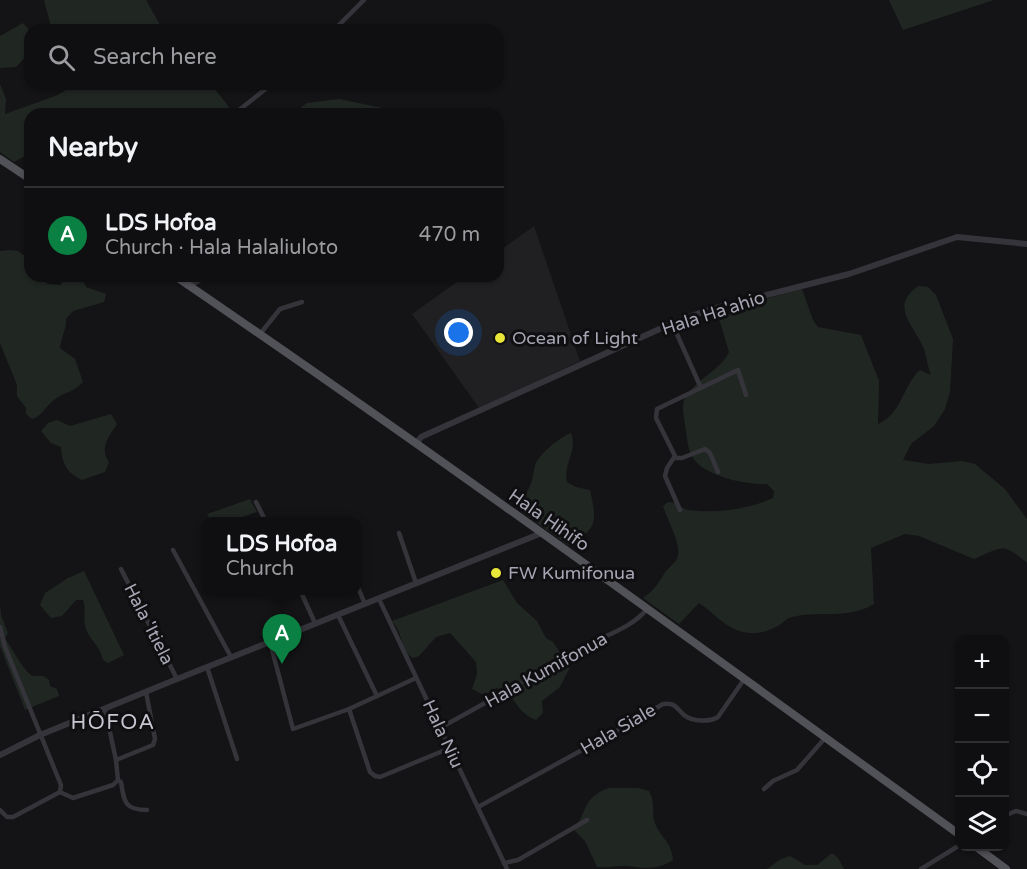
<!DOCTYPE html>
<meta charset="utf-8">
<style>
body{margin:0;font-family:"Varela Round",sans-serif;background:#1d1c1e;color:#f1f3f6}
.controls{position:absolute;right:18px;bottom:18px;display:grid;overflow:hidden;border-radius:12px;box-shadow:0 2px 4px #0004}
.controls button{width:54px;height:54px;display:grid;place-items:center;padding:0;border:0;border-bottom:2px solid #2f2e30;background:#0f0e10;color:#f1f3f6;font:30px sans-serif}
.you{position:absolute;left:459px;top:333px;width:21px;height:21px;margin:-15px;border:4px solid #fff;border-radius:50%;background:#1a73e8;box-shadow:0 0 0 9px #1a73e833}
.badge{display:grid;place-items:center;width:39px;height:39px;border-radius:50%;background:#0b8043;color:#fff;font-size:20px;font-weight:700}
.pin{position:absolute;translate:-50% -50px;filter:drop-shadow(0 2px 3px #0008)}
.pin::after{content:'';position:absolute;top:32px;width:21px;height:18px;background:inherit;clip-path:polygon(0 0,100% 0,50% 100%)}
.popup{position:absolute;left:202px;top:517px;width:159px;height:78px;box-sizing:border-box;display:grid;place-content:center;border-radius:12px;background:#0f0e10;filter:drop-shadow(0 2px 4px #0005);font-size:20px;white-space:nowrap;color:#9b9c9f}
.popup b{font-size:22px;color:#f1f3f6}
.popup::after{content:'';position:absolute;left:50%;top:100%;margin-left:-12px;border:12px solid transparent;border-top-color:#0f0e10}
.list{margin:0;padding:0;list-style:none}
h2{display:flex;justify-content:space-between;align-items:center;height:78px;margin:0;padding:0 24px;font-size:26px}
h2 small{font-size:20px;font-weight:400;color:#9b9c9f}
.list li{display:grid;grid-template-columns:39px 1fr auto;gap:18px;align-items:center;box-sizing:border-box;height:96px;padding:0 24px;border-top:2px solid #2f2e30}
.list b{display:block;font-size:22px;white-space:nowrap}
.list p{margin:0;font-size:20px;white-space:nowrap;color:#9b9c9f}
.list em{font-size:20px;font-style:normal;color:#9b9c9f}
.icon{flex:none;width:33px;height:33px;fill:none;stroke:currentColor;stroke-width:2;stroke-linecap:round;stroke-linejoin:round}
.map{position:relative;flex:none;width:1027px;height:869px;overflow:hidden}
.search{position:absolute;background:#0f0e10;box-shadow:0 2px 4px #0004;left:24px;top:24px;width:480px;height:66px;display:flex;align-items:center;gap:15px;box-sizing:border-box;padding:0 21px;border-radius:18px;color:#9b9c9f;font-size:22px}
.panel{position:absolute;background:#0f0e10;box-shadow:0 2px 4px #0004;left:24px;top:108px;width:480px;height:174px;border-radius:18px}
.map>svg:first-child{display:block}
.built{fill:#201f22}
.green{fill:#202723}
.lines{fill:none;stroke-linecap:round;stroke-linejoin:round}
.minor{stroke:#35343a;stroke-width:4.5}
.tertiary{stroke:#35343a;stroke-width:6}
.primary{stroke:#515158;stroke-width:8}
.poi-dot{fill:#e8e638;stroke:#0f0e10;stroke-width:2}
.labels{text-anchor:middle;stroke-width:6;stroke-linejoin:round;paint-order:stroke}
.street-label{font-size:18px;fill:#a6a6b4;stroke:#0f0e10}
.poi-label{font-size:18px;fill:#a6a6b4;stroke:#0f0e10;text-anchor:start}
.quarter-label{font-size:21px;letter-spacing:1.5px;fill:#c7c6d1;stroke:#0f0e10}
</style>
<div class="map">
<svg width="1027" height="869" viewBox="0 0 1027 869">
<rect width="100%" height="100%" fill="#141315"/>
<polygon class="built" points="534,226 580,361 479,408 412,314 465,276 498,276 498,252"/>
<g class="green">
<polygon points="44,0 146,0 163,30 52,30"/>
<polygon points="889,0 994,0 903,30"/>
<polygon points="23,23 29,30 27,55 16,67 0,68 0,36"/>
<polygon points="0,84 6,99 5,114 58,95 75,84 211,84 232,111 228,114 30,114 30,153 14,162 0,152"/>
<polygon points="339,99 383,108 388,114 292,114 307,103"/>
<path d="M11,250L18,251L30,260V276H38L48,284L61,285L64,276H81L86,287L106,294L104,302L73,311L66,319C67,327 61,338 60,348L75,359L83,382C72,394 65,391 54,400C46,406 42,416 32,419L26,414V408L17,396V385L0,343V251Z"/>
<path d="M918,286L928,287L936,295L953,339L950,392L945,409L934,426L911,444L903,460L929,464L962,461L975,464L1005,489L1027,519V563C1002,542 1003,547 974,559L919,536L905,534L871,548L874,604C848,620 820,610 792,617C787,618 785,621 781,624C767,633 752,636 737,630C722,625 712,611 699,603L679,624L643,598C653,591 658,584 664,574C668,568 674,564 677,559C683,546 667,520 663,506L668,502C677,502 681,509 689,510C715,514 749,509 773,498L774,491L767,484C746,485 698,476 690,452C687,444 687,434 685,425C684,417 681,405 685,398C696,379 721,370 729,352L717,312L802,289L813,320L818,327L861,335L879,381L878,424C903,413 902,386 920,370L931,375C927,366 927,356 923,347C914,325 889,307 918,286Z"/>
<path d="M111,414L117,424C109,437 99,447 109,462L105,472L82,480C67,473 62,464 61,447L51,443L41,431L48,423L57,420L70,426Z"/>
<path d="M571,433C578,452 563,462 567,482L576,487L590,490C597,521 598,529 568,545L519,510C522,502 525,496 529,488C533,481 533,473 535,465C539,454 560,437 571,433Z"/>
<polygon points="250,499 257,512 231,521 211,521 207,514"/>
<path d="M84,571L124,655L108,663L103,660C99,644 91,642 86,629C82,619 87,610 83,600H76L62,616L51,618L40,605L45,593L68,578Z"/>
<path d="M503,580L517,603L537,621L546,638L553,642L570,667L560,687L542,701L543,713L536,720C513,710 519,697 497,688L484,695L472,689L477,674L476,662L450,633L436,637L419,656L413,658C400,651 404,634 392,621Z"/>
<path d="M0,604L1,615L8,633L5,638C13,650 21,667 32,676H43L49,680L50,686L57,689L59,696L25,710L0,646Z"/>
<path d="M609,788H638L649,791C655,803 652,808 654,820C658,836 672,841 673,860C660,869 647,869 630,866C621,865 607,868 597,867L585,841L574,830C587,811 584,796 609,788Z"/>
<polygon points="832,853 838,858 844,869 767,869 781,859 790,856 805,865 817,865"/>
</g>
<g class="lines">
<g class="minor">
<polyline points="334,30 364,0"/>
<polyline points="234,114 272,84"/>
<polyline points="190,286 207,276"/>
<polyline points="672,323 701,388"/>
<polyline points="260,334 280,309 302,302"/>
<polyline points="674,458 682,458 705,449 710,453 718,472"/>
<polyline points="256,502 266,522"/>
<polyline points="680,510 665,476 667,468 675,456 656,418 657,409 738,370 746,395"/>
<polyline points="399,533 416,583"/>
<polyline points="173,550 231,657"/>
<polyline points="121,569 177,679"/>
<polyline points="357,585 365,604"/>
<polyline points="300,590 315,623"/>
<polyline points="379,599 507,869"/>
<polyline points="338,615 377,696"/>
<polyline points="0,627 5,647 61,785 60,792"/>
<polyline points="270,642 293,729 349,709"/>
<polyline points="207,667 237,759"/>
<polyline points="416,678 349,709 370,772 375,776 380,777 450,748"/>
<path d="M105,709L116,760L118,780L121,782C124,802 125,810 147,810"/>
<path d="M440,728L604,637C620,630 637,622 648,608"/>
<polyline points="116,760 153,745 155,739 146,692"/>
<polyline points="764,789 773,781 797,770 826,737"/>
<polyline points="60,792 73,798 113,785 118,780"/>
<path d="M478,807L604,738L663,704C675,702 676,708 684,715C692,722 710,722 718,717L745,678"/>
<polyline points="0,810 7,817 13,817 60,792"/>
<polyline points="1004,816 1016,811 1027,814"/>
<polyline points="504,863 518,860 587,820"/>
<polyline points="921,869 960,845"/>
</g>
<g class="tertiary">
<polyline points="416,444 421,437 675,322 708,310 849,274 957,237 1027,244"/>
<polyline points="0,755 40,735 177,679 542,533"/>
</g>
<g class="primary">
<polyline points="0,159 30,179"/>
<path d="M175,276C441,457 700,647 960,835"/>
<polyline points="975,846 1006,869"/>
</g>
</g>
<g class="poi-dot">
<circle cx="500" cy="338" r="6"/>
<circle cx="496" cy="573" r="6"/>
</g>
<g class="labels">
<g class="street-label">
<text transform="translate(713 313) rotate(-18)" y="6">Hala Ha'ahio</text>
<text transform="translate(549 520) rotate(35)" y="6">Hala Hihifo</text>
<text transform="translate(149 624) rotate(63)" y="6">Hala 'Itiela</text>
<text transform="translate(546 670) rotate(-29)" y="6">Hala Kumifonua</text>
<text transform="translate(618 729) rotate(-30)" y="6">Hala Siale</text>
<text transform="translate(443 734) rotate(65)" y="6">Hala Niu</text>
</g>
<g class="poi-label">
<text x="512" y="344">Ocean of Light</text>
<text x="508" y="579">FW Kumifonua</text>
</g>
<g class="quarter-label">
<text x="113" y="729">HŌFOA</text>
</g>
</g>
</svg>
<div class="controls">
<button>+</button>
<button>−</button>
<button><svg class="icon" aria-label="locate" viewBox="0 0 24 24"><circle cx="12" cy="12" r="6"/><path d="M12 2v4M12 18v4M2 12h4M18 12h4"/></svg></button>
<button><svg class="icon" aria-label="layers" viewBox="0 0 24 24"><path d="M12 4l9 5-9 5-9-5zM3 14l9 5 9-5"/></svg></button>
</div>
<div class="you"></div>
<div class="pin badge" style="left:282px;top:664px">A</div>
<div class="popup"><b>LDS Hofoa</b>Church</div>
<div class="search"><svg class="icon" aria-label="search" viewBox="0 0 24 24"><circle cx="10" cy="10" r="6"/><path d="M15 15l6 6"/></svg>Search here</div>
<section class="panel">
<h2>Nearby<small></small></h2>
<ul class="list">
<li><span class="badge">A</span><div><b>LDS Hofoa</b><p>Church · Hala Halaliuloto</p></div><em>470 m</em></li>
</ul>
</section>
</div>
